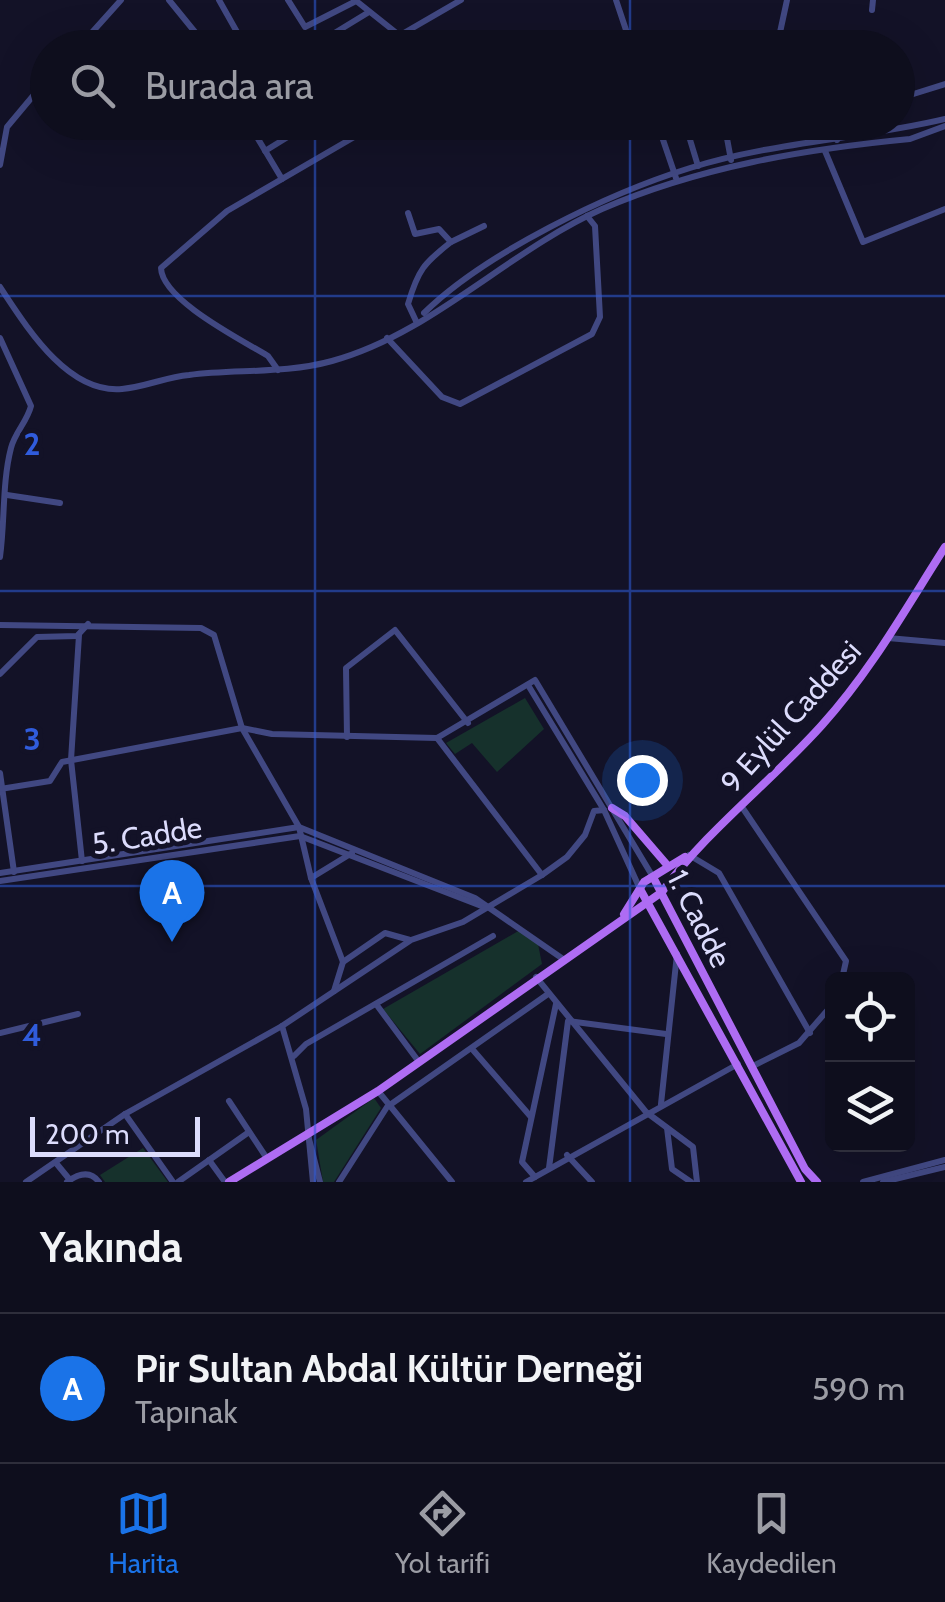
<!DOCTYPE html>
<html lang="tr">
<meta charset="utf-8">
<style>
body{margin:0;font-family:Cabin,sans-serif;background:#1c1c2a;color:#f1f3f6}
.controls{position:absolute;right:30px;bottom:30px;display:grid;overflow:hidden;border-radius:15px;box-shadow:0 10px 40px #0002}
.controls button{width:90px;height:90px;display:grid;place-items:center;padding:0;border:0;border-bottom:2px solid #2e2e3b;background:#0e0e1d;color:#f1f3f6;font:50px sans-serif}
.scale{position:absolute;left:30px;bottom:25px;width:170px;box-sizing:border-box;padding-left:10px;border:5px solid #dcdcfc;border-top:0;font-size:28px;line-height:35px;white-space:nowrap;color:#dcdcfc;-webkit-text-stroke:8px #131227;paint-order:stroke}
.you{position:absolute;left:642px;top:780px;width:35px;height:35px;margin:-25px;border:8px solid #fff;border-radius:50%;background:#1a73e8;box-shadow:0 0 0 15px #1a73e833}
.badge{display:grid;place-items:center;width:65px;height:65px;border-radius:50%;background:#1a73e8;color:#fff;font-size:32px;font-weight:700}
.pin{position:absolute;translate:-50% -82px;filter:drop-shadow(0 2px 5px #0008)}
.pin::after{content:'';position:absolute;top:52px;width:35px;height:30px;background:inherit;clip-path:polygon(0 0,100% 0,50% 100%)}
.list{margin:0;padding:0;list-style:none}
h2{display:flex;justify-content:space-between;align-items:center;height:130px;margin:0;padding:0 40px;font-size:42px}
h2 small{font-size:32px;font-weight:400;color:#9b9ca4}
.list li{display:grid;grid-template-columns:65px 1fr auto;gap:30px;align-items:center;box-sizing:border-box;height:150px;padding:0 40px;border-top:2px solid #2e2e3b}
.list b{display:block;font-size:38px;white-space:nowrap}
.list p{margin:0;font-size:32px;white-space:nowrap;color:#9b9ca4}
.list em{font-size:32px;font-style:normal;color:#9b9ca4}
.icon{flex:none;width:55px;height:55px;fill:none;stroke:currentColor;stroke-width:2;stroke-linecap:round;stroke-linejoin:round}
.map{position:relative;flex:none;width:945px;height:1182px;overflow:hidden}
.search{position:absolute;background:#0e0e1d;box-shadow:0 10px 40px #0002;left:30px;right:30px;top:30px;height:110px;display:flex;align-items:center;gap:25px;box-sizing:border-box;padding:0 35px;border-radius:55px;color:#9b9ca4;font-size:38px}
.sheet{height:280px;background:#0e0e1d}
nav{display:flex;justify-content:space-around;align-items:center;box-sizing:border-box;height:140px;border-top:2px solid #2e2e3b;background:#0e0e1d;font-size:28px;color:#9b9ca4}
nav a{display:grid;justify-items:center;gap:5px}
nav .on{color:#1a73e8}
.map>svg:first-child{display:block}
.green{fill:#16312c}
.lines{fill:none;stroke-linecap:round;stroke-linejoin:round}
.minor{stroke:#414882;stroke-width:6}
.major{stroke:#ae6cf3;stroke-width:8}
.grid{fill:none;stroke:#305cdc;stroke-width:2.5;stroke-opacity:0.55}
.labels{text-anchor:middle;stroke-width:10;stroke-linejoin:round;paint-order:stroke}
.street-label{font-size:30px;fill:#dcdcfc;stroke:#131227}
.grid-label{font-size:32px;text-anchor:middle;font-weight:bold;fill:#305cdc;stroke:#131227;stroke-width:10;stroke-linejoin:round;paint-order:stroke}
</style>
<div class="map">
<svg width="945" height="1182" viewBox="0 0 945 1182">
<rect width="100%" height="100%" fill="#131227"/>
<g class="green">
<polygon points="525,698 544,729 497,772 472,743 455,754 446,743"/>
<polygon points="520,930 538,944 542,964 420,1054 383,1009"/>
<polygon points="374,1098 381,1108 334,1182 323,1182 316,1140"/>
<polygon points="143,1148 168,1182 105,1182 100,1175"/>
</g>
<g class="lines">
<g class="minor">
<polyline points="169,0 208,48"/>
<polyline points="219,0 246,48"/>
<polyline points="288,0 305,27 356,1"/>
<polyline points="355,0 399,35 407,48"/>
<polyline points="616,0 632,48"/>
<polyline points="787,0 779,37 798,48"/>
<polyline points="872,10 873,0"/>
<polyline points="78,48 121,0"/>
<polyline points="310,48 369,12"/>
<polyline points="378,48 461,0"/>
<polyline points="907,96 945,84"/>
<polyline points="248,122 282,179"/>
<polyline points="657,122 676,178"/>
<polyline points="724,122 731,160"/>
<polyline points="829,122 837,140"/>
<polyline points="265,151 312,122"/>
<polyline points="825,151 863,242 945,209"/>
<polyline points="0,165 7,127 48,78"/>
<polyline points="698,166 688,133 721,122"/>
<path d="M408,213L415,234L439,229L451,242C424,263 418,270 408,304L416,321"/>
<polyline points="451,242 484,226"/>
<path d="M0,287C26,326 67,394 122,389C145,387 166,377 189,375C236,369 285,374 332,361C431,334 508,251 602,209C699,167 805,149 910,139L945,126"/>
<path d="M424,313C485,253 609,193 690,168C772,142 862,139 945,119"/>
<path d="M0,338L31,406C27,422 15,432 11,448C2,483 5,521 0,557"/>
<polyline points="387,338 442,397 460,404 592,334 600,317 595,226 587,216"/>
<path d="M278,370L268,356C242,340 162,300 161,268L227,211L380,122"/>
<polyline points="7,495 60,503"/>
<polyline points="0,625 201,628 214,635 242,728 299,827 311,878 343,962 334,991"/>
<polyline points="79,635 71,760 82,861"/>
<polyline points="888,638 945,643"/>
<polyline points="0,674 37,637 77,636 88,624"/>
<polyline points="528,685 604,810 640,889"/>
<polyline points="347,737 346,668 395,630 468,723"/>
<polyline points="437,738 542,875"/>
<polyline points="0,773 14,872"/>
<polyline points="0,789 50,781 62,762 242,728 272,734 437,738 535,680 653,877"/>
<polyline points="742,807 846,961 842,979"/>
<polyline points="689,855 719,873 810,1033"/>
<polyline points="0,873 299,827 475,898 563,959"/>
<polyline points="311,878 352,853"/>
<polyline points="0,881 300,836 484,907"/>
<polyline points="343,962 385,933 410,940"/>
<polyline points="536,977 646,1112 693,1147 697,1182"/>
<polyline points="376,1004 419,1062"/>
<polyline points="282,1026 306,1109 313,1182"/>
<polyline points="0,1033 78,1014"/>
<polyline points="473,1050 531,1117"/>
<polyline points="294,1056 306,1044 493,936"/>
<polyline points="751,1067 799,1043 832,1005"/>
<polyline points="378,1091 452,1182"/>
<polyline points="229,1101 266,1157"/>
<polyline points="661,1104 677,954"/>
<polyline points="125,1114 173,1182"/>
<polyline points="667,1128 672,1169 691,1182"/>
<polyline points="309,1139 320,1182"/>
<polyline points="567,1155 592,1182"/>
<polyline points="209,1160 225,1182"/>
<polyline points="56,1163 70,1180"/>
<polyline points="549,1168 568,1021 666,1034"/>
<polyline points="535,1177 522,1162 556,1004"/>
<polyline points="26,1182 125,1114 282,1026 411,940 463,922 542,875 567,857 585,835 594,811 604,810"/>
<path d="M67,1182C78,1174 90,1170 99,1182"/>
<polyline points="178,1182 249,1132"/>
<polyline points="339,1182 387,1107 548,994"/>
<polyline points="526,1182 738,1064"/>
<polyline points="863,1182 945,1160"/>
<polyline points="883,1182 945,1167"/>
</g>
<g class="major">
<polyline points="612,808 625,816 668,866"/>
<polyline points="653,877 805,1169 817,1182"/>
<polyline points="640,889 801,1182"/>
<polyline points="624,914 644,882 685,857"/>
<path d="M229,1182L378,1091L662,892C707,830 770,783 822,725C871,671 906,608 945,547"/>
</g>
</g>
<path class="grid" d="M315,0V48M630,0V48M315,122V1182M630,122V1182M0,296H945M0,591H945M0,886H945"/>
<g class="labels">
<g class="street-label">
<text transform="translate(791 717) rotate(-48)" y="10">9 Eylül Caddesi</text>
<text transform="translate(147 836) rotate(-9)" y="10">5. Cadde</text>
<text transform="translate(699 919) rotate(63)" y="10">1. Cadde</text>
</g>
</g>
<g class="grid-label">
<text x="32" y="455">2</text>
<text x="32" y="750">3</text>
<text x="32" y="1046">4</text>
</g>
</svg>
<div class="controls">
<button><svg class="icon" aria-label="locate" viewBox="0 0 24 24"><circle cx="12" cy="12" r="6"/><path d="M12 2v4M12 18v4M2 12h4M18 12h4"/></svg></button>
<button><svg class="icon" aria-label="layers" viewBox="0 0 24 24"><path d="M12 4l9 5-9 5-9-5zM3 14l9 5 9-5"/></svg></button>
</div>
<div class="scale">200 m</div>
<div class="you"></div>
<div class="pin badge" style="left:172px;top:942px">A</div>
<div class="search"><svg class="icon" aria-label="search" viewBox="0 0 24 24"><circle cx="10" cy="10" r="6"/><path d="M15 15l6 6"/></svg>Burada ara</div>
</div>
<section class="sheet">
<h2>Yakında<small></small></h2>
<ul class="list">
<li><span class="badge">A</span><div><b>Pir Sultan Abdal Kültür Derneği</b><p>Tapınak</p></div><em>590 m</em></li>
</ul>
</section>
<nav>
<a class="on"><svg class="icon" aria-label="map" viewBox="0 0 24 24"><path d="M3 6l6-2 6 2 6-2v14l-6 2-6-2-6 2zM9 4v14M15 6v14"/></svg>Harita</a>
<a><svg class="icon" aria-label="directions" viewBox="0 0 24 24"><path d="M12 3l9 9-9 9-9-9zM9 14v-3h6M13 9l2 2-2 2"/></svg>Yol tarifi</a>
<a><svg class="icon" aria-label="saved" viewBox="0 0 24 24"><path d="M7 4h10v16l-5-4-5 4z"/></svg>Kaydedilen</a>
</nav>
